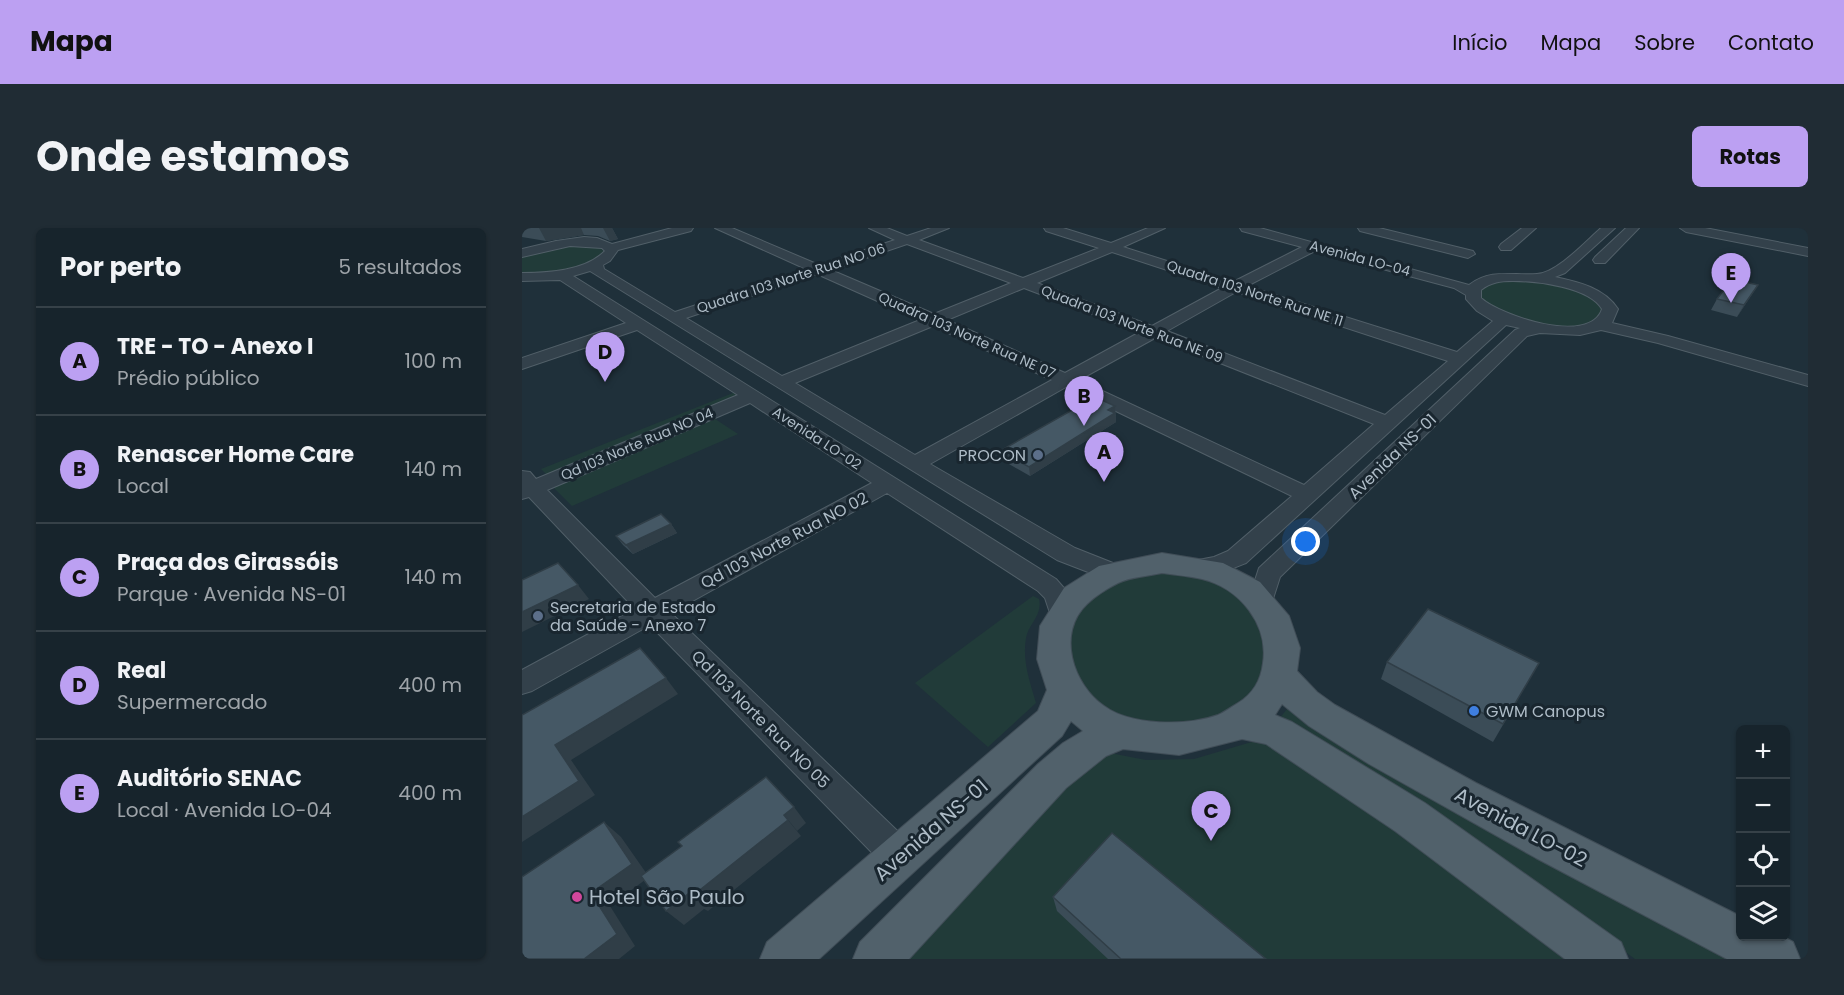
<!DOCTYPE html>
<html lang="pt">
<meta charset="utf-8">
<style>
body{margin:0;font-family:Poppins,sans-serif;background:#202c34;color:#f1f3f6}
.controls{position:absolute;right:18px;bottom:18px;display:grid;overflow:hidden;border-radius:9px;box-shadow:0 2px 4px #0004}
.controls button{width:54px;height:54px;display:grid;place-items:center;padding:0;border:0;border-bottom:2px solid #364148;background:#17242c;color:#f1f3f6;font:30px sans-serif}
.you{position:absolute;left:784px;top:314px;width:21px;height:21px;margin:-15px;border:4px solid #fff;border-radius:50%;background:#1a73e8;box-shadow:0 0 0 9px #1a73e833}
.badge{display:grid;place-items:center;width:39px;height:39px;border-radius:50%;background:#bca0f2;color:#111;font-size:20px;font-weight:700}
.pin{position:absolute;translate:-50% -50px;filter:drop-shadow(0 2px 3px #0008)}
.pin::after{content:'';position:absolute;top:32px;width:21px;height:18px;background:inherit;clip-path:polygon(0 0,100% 0,50% 100%)}
.list{margin:0;padding:0;list-style:none}
h2{display:flex;justify-content:space-between;align-items:center;height:78px;margin:0;padding:0 24px;font-size:26px}
h2 small{font-size:20px;font-weight:400;color:#9ea4a9}
.list li{display:grid;grid-template-columns:39px 1fr auto;gap:18px;align-items:center;box-sizing:border-box;height:108px;padding:0 24px;border-top:2px solid #364148}
.list b{display:block;font-size:22px;white-space:nowrap}
.list p{margin:0;font-size:20px;white-space:nowrap;color:#9ea4a9}
.list em{font-size:20px;font-style:normal;color:#9ea4a9}
.icon{flex:none;width:33px;height:33px;fill:none;stroke:currentColor;stroke-width:2;stroke-linecap:round;stroke-linejoin:round}
.map{position:relative;flex:none;width:1286px;height:731px;overflow:hidden;border-radius:9px}
header{display:flex;align-items:center;gap:36px;box-sizing:border-box;height:84px;padding:0 30px;background:#bca0f2;color:#111}
header strong{font-size:28px}
nav{display:flex;gap:33px;margin-inline-start:auto;font-size:21px}
.intro{display:flex;align-items:center;justify-content:space-between;box-sizing:border-box;height:144px;padding:0 36px}
h1{margin:0;font-size:42px}
.button{padding:15px 27px;border-radius:9px;background:#bca0f2;color:#111;font-size:21px;font-weight:700}
main{display:flex;gap:36px;padding:0 36px}
aside{flex:1;background:#17242c;border-radius:9px;box-shadow:0 2px 4px #0004}
.map>svg:first-child{display:block}
.green{fill:#213b39}
.lines{fill:none;stroke-linecap:round;stroke-linejoin:round}
.minor-casing{stroke:#515f68;stroke-width:2}
.major-casing{stroke:#404d57;stroke-width:2}
.minor{fill:#33414b;fill-rule:evenodd}
.major{fill:#51616b;fill-rule:evenodd}
.wall{fill:#3b4c57}
.shaded-wall{fill:#303e47}
.building{fill:#455865;stroke:#303e47;stroke-width:1.5}
.service-dot{fill:#5c6f8a;stroke:#19262f;stroke-width:2}
.shop-dot{fill:#3f7fe0;stroke:#19262f;stroke-width:2}
.hotel-dot{fill:#d1479c;stroke:#19262f;stroke-width:2}
.labels{text-anchor:middle;stroke-width:6;stroke-linejoin:round;paint-order:stroke}
.far-street-label{font-size:14px;fill:#aebcc7;stroke:#19262f}
.poi-label{font-size:16px;fill:#aebcc7;stroke:#19262f;text-anchor:start}
.street-label{font-size:16px;fill:#aebcc7;stroke:#19262f}
.near-street-label{font-size:20px;fill:#aebcc7;stroke:#19262f}
.near-poi-label{font-size:20px;fill:#aebcc7;stroke:#19262f;text-anchor:start}
</style>
<header>
<strong>Mapa</strong>
<nav><a>Início</a><a>Mapa</a><a>Sobre</a><a>Contato</a></nav>
</header>
<div class="intro"><h1>Onde estamos</h1><a class="button">Rotas</a></div>
<main>
<aside>
<h2>Por perto<small>5 resultados</small></h2>
<ul class="list">
<li><span class="badge">A</span><div><b>TRE - TO - Anexo I</b><p>Prédio público</p></div><em>100 m</em></li>
<li><span class="badge">B</span><div><b>Renascer Home Care</b><p>Local</p></div><em>140 m</em></li>
<li><span class="badge">C</span><div><b>Praça dos Girassóis</b><p>Parque · Avenida NS-01</p></div><em>140 m</em></li>
<li><span class="badge">D</span><div><b>Real</b><p>Supermercado</p></div><em>400 m</em></li>
<li><span class="badge">E</span><div><b>Auditório SENAC</b><p>Local · Avenida LO-04</p></div><em>400 m</em></li>
</ul>
</aside>
<div class="map">
<svg width="1286" height="731" viewBox="0 0 1286 731">
<rect width="100%" height="100%" fill="#1f303a"/>
<g class="green">
<path d="M36,18H77L82,24C62,45 28,45 0,46V28Z"/>
<path d="M997,50C1021,54 1071,57 1081,83L1072,94L1058,98H1027L985,89L957,69V62L967,55Z"/>
<polygon points="216,163 224,167 27,249 19,241"/>
<polygon points="190,189 216,206 50,278 28,256"/>
<polygon points="638,343 682,347 733,378 748,442 713,484 648,501 580,483 544,437 551,388 589,355"/>
<path d="M511,368L517,371C521,387 506,397 504,410C500,433 508,454 514,475L466,519L393,455Z"/>
<polygon points="765,481 858,538 1214,731 1113,731 933,600 757,491"/>
<polygon points="733,513 747,516 878,603 1051,731 364,731 567,534 588,525 624,532 672,531"/>
</g>
<g class="lines">
<defs>
<g id="minor">
<path d="M150,0H171L169,3L96,22L88,33L81,37L82,41L153,84L284,41L193,0H210L297,37L373,12L347,0H365L385,8L409,0H427L397,12L501,50L577,20L524,3L522,0H541L589,15L626,0H643L601,19L711,54L780,19L720,3L718,0H738L947,57C969,40 991,48 1015,46C1035,45 1064,13 1079,0H1093L1043,45L1033,49C1057,54 1082,60 1096,81L1090,95L1146,108L1286,147V158L1136,115L1079,102L1058,107L1018,105L1005,108L758,349L749,377L740,380L731,377L727,371L737,340L993,102L998,100L984,97L724,335C707,342 690,350 671,345L668,339L671,333L692,329L706,323L770,268L544,159L408,236L553,320L601,339L604,345L601,351L592,354L535,332L68,43L51,48L534,351L548,367L553,387L549,394L540,397L531,394L523,370L516,363L365,265L149,385L390,617L395,629L390,641L378,646L366,641L128,397L10,463L0,466V442L113,381L7,269L0,271V243L8,244L14,251L216,167L115,102L0,141V130L104,95L38,52L0,53V45C26,45 63,43 83,23L80,20L48,18L0,29V21L34,13L62,9L75,10L90,16ZM385,16L489,55L412,86L309,42ZM793,23L932,60L944,67V71L955,83L971,93L935,124L725,58ZM590,24L700,60L630,98L515,55ZM295,46L398,92L260,148L164,90ZM991,53C1015,53 1067,59 1080,81C1068,118 979,88 959,70V62C969,54 979,53 991,53ZM502,60L618,104L543,145L425,92ZM714,64L926,133L863,187L645,103ZM411,98L530,152L393,227L273,155ZM633,110L640,112L852,196L782,257L557,152ZM228,175L350,255L133,370L25,262Z"/>
<polygon points="836,0 857,0 951,23 953,26 946,30 838,3"/>
<polygon points="1000,0 1014,0 989,22 979,22 977,19 979,16"/>
<polygon points="1104,0 1117,0 1083,35 1073,35 1071,32 1073,29"/>
<polygon points="1158,0 1183,0 1286,20 1286,28 1164,4"/>
</g>
<path id="major" d="M640,325L701,335L738,354L767,388L778,420L775,443L795,464L813,477L954,555L1218,688V708H1260L1271,714L1278,731H1205L1014,630L847,536L787,498L760,476L753,487L770,494L903,575L1099,714L1106,731H1043L873,603L744,516L720,511L657,527L601,521L584,528L544,560L387,731H331L338,714L516,536L541,515L561,503L549,493L540,508L297,731H238L245,714L516,483L525,462L515,431L518,398L542,360L577,338ZM640,345C653,347 667,348 680,351C718,360 747,397 741,435C739,452 731,466 716,475C709,479 703,484 696,487C665,498 609,498 582,478C551,457 534,405 565,376C573,368 586,360 596,355C608,349 626,348 640,345Z"/>
</defs>
<use href="#minor" class="minor-casing"/>
<use href="#major" class="major-casing"/>
<use href="#minor" class="minor"/>
<use href="#major" class="major"/>
</g>
<g class="wall">
<polygon points="0,0 90,0 96,11 88,13 76,8 62,7 24,13 0,9"/>
<polygon points="1236,57 1215,89 1189,82 1195,71"/>
<polygon points="593,178 594,194 508,248 480,232 478,223"/>
<polygon points="149,296 155,305 111,326 101,317 94,308"/>
<polygon points="865,434 1017,435 971,514 859,451"/>
<polygon points="531,669 744,731 586,731 535,683"/>
</g>
<g class="shaded-wall">
<polygon points="17,0 59,0 62,7 24,13"/>
<polygon points="81,0 90,0 96,11 88,13"/>
<polygon points="1236,57 1229,68 1215,89 1222,77"/>
<polygon points="593,178 594,194 508,248 507,239"/>
<polygon points="149,296 155,305 111,326 104,317"/>
<polygon points="56,357 67,371 0,404 0,384"/>
<polygon points="144,450 156,466 49,532 73,567 0,614 0,589 33,517"/>
<polygon points="272,579 284,595 275,603 262,587"/>
<polygon points="266,592 279,608 186,683 182,681 162,697 144,683"/>
<polygon points="82,594 99,609 127,649 88,678 113,718 97,731 62,731 69,665"/>
</g>
<g class="building">
<polygon points="1210,51 1236,57 1222,77 1195,71"/>
<polygon points="573,169 593,178 586,182 593,185 507,239 478,223"/>
<polygon points="139,286 149,296 104,317 94,308"/>
<polygon points="36,335 56,357 0,384 0,352"/>
<polygon points="906,381 1017,435 981,496 865,434"/>
<polygon points="118,420 144,450 33,517 57,553 0,589 0,487"/>
<polygon points="244,549 272,579 262,587 266,592 169,669 166,666 144,683 119,648 160,618 156,614"/>
<polygon points="82,594 110,636 69,665 95,706 62,731 0,731 0,649"/>
<polygon points="590,605 744,731 599,731 531,669"/>
</g>
<g class="service-dot">
<circle cx="516" cy="227" r="6"/>
<circle cx="16" cy="388" r="6"/>
</g>
<circle class="shop-dot" cx="952" cy="483" r="6"/>
<circle class="hotel-dot" cx="55" cy="669" r="6"/>
<g class="labels">
<g class="far-street-label">
<text transform="translate(838 30) rotate(15)" y="5">Avenida LO-04</text>
<text transform="translate(269 50) rotate(-18)" y="5">Quadra 103 Norte Rua NO 06</text>
<text transform="translate(733 65) rotate(18)" y="5">Quadra 103 Norte Rua NE 11</text>
<text transform="translate(610 96) rotate(21)" y="5">Quadra 103 Norte Rua NE 09</text>
<text transform="translate(445 107) rotate(24)" y="5">Quadra 103 Norte Rua NE 07</text>
<text transform="translate(295 210) rotate(33)" y="5">Avenida LO-02</text>
<text transform="translate(115 216) rotate(-23)" y="5">Qd 103 Norte Rua NO 04</text>
</g>
<g class="poi-label">
<text x="504" y="233" text-anchor="end">PROCON</text>
<text x="28" y="385">Secretaria de Estado<tspan x="28" dy="18">da Saúde - Anexo 7</tspan></text>
<text x="964" y="489">GWM Canopus</text>
</g>
<g class="street-label">
<text transform="translate(870 228) rotate(-44)" y="6">Avenida NS-01</text>
<text transform="translate(262 312) rotate(-28)" y="6">Qd 103 Norte Rua NO 02</text>
<text transform="translate(239 491) rotate(45)" y="6">Qd 103 Norte Rua NO 05</text>
</g>
<g class="near-street-label">
<text transform="translate(999 599) rotate(28)" y="7">Avenida LO-02</text>
<text transform="translate(409 602) rotate(-41)" y="7">Avenida NS-01</text>
</g>
<g class="near-poi-label">
<text x="67" y="676">Hotel São Paulo</text>
</g>
</g>
</svg>
<div class="controls">
<button>+</button>
<button>−</button>
<button><svg class="icon" aria-label="locate" viewBox="0 0 24 24"><circle cx="12" cy="12" r="6"/><path d="M12 2v4M12 18v4M2 12h4M18 12h4"/></svg></button>
<button><svg class="icon" aria-label="layers" viewBox="0 0 24 24"><path d="M12 4l9 5-9 5-9-5zM3 14l9 5 9-5"/></svg></button>
</div>
<div class="you"></div>
<div class="pin badge" style="left:582px;top:254px">A</div>
<div class="pin badge" style="left:562px;top:198px">B</div>
<div class="pin badge" style="left:689px;top:613px">C</div>
<div class="pin badge" style="left:83px;top:154px">D</div>
<div class="pin badge" style="left:1209px;top:75px">E</div>
</div>
</main>
